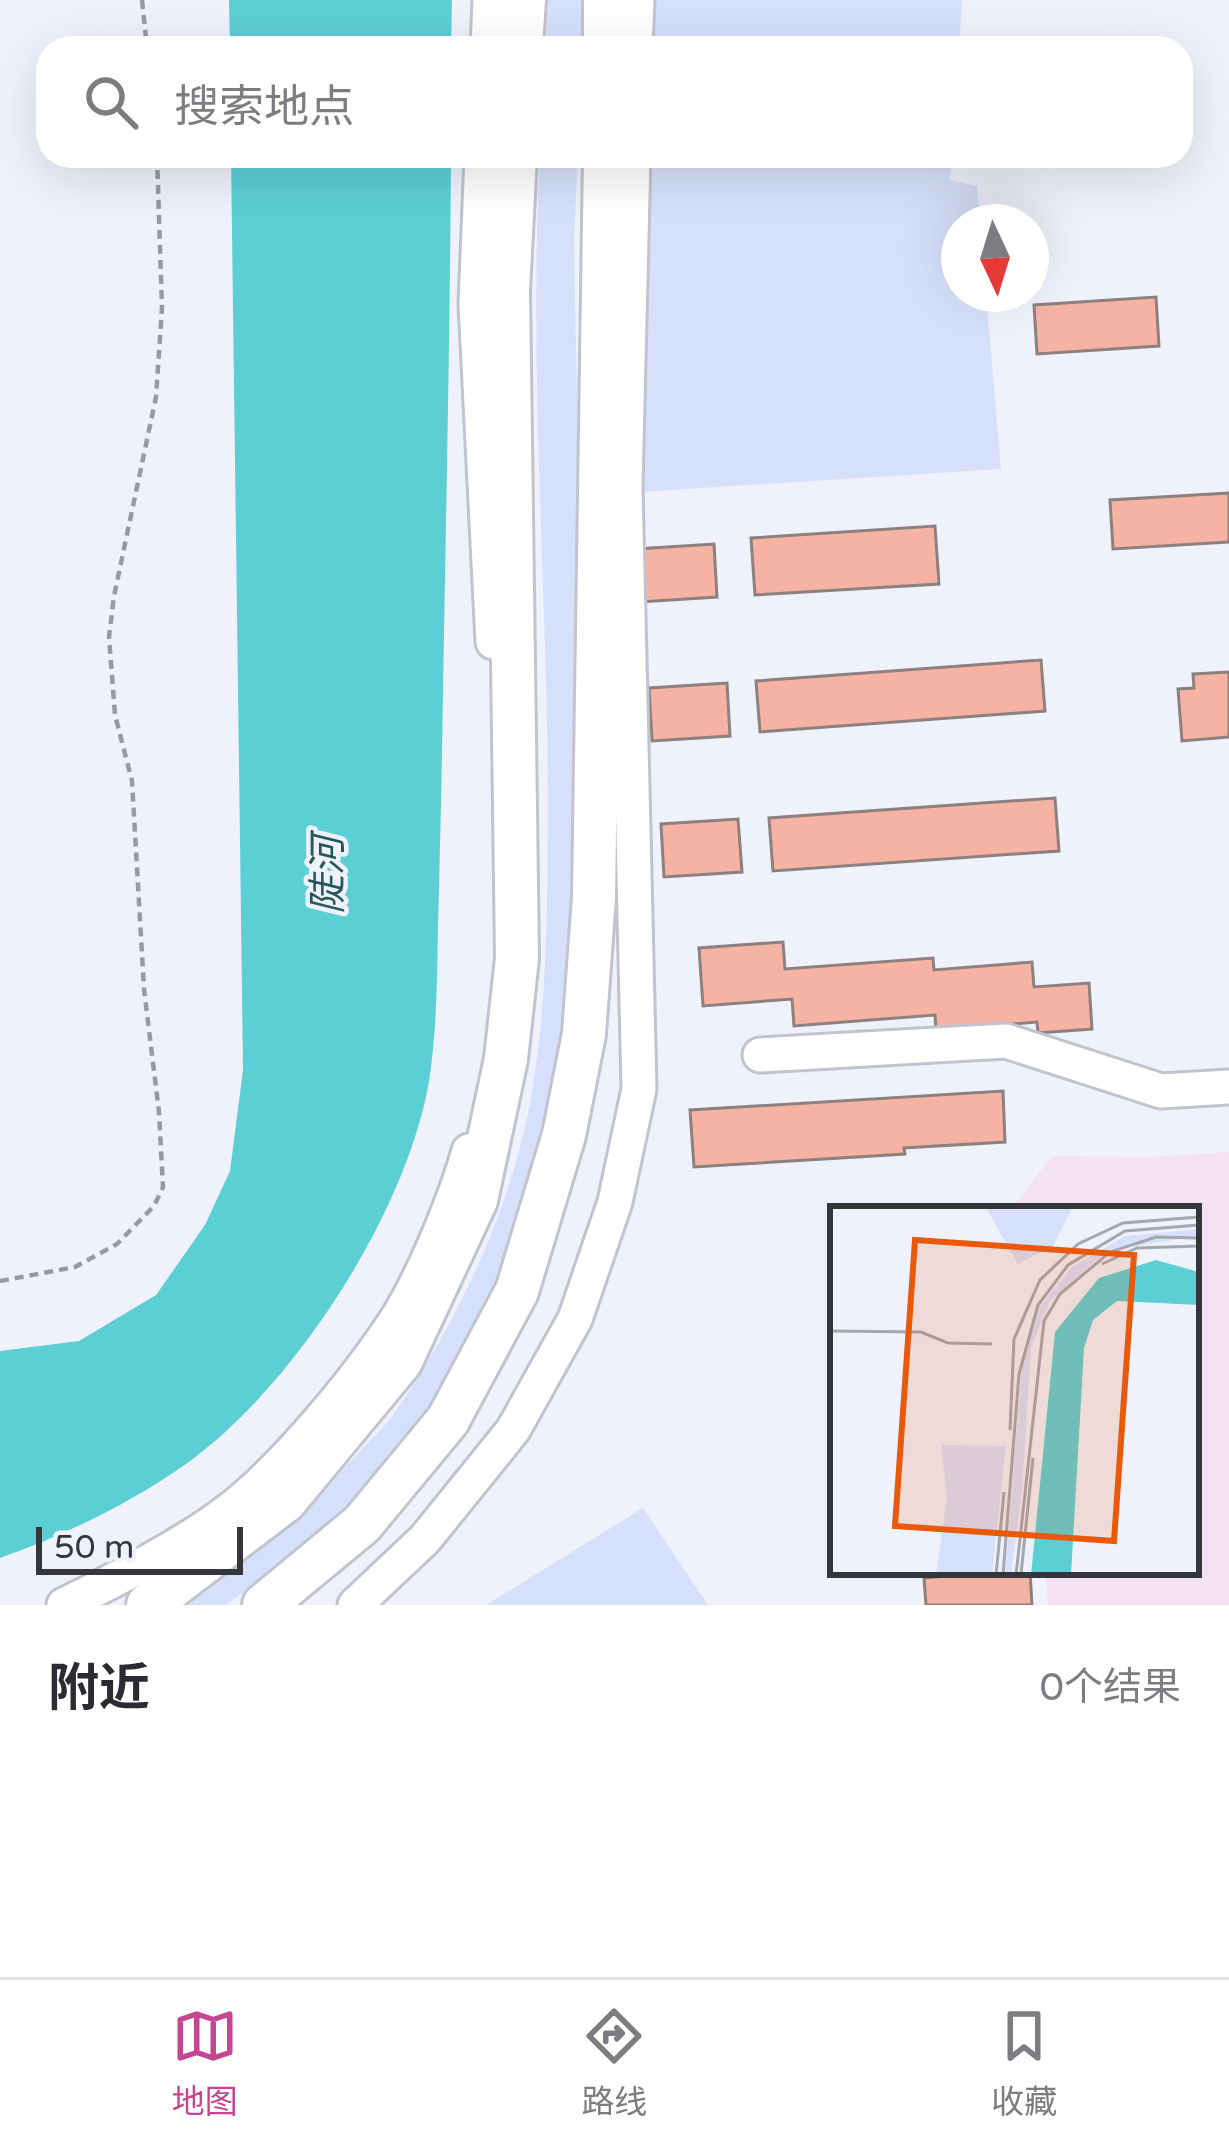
<!DOCTYPE html>
<html lang="zh">
<meta charset="utf-8">
<style>
body{margin:0;font-family:"Varela Round","Noto Sans SC",sans-serif;background:#f7f7f7;color:#2b2b33}
.compass{position:absolute;left:941px;top:204px;width:108px;height:108px;border-radius:50%;background:#fff;box-shadow:0 12px 48px #0002;rotate:176deg}
.scale{position:absolute;left:36px;bottom:30px;width:207px;box-sizing:border-box;padding-left:12px;border:6px solid #35363a;border-top:0;font-size:33px;line-height:42px;white-space:nowrap;color:#35363a;-webkit-text-stroke:9px #eff2fc;paint-order:stroke}
.list{margin:0;padding:0;list-style:none}
h2{display:flex;justify-content:space-between;align-items:center;height:156px;margin:0;padding:0 48px;font-size:51px}
h2 small{font-size:39px;font-weight:400;color:#7c7c81}
.icon{flex:none;width:66px;height:66px;fill:none;stroke:currentColor;stroke-width:2;stroke-linecap:round;stroke-linejoin:round}
.map{position:relative;flex:none;width:1229px;height:1605px;overflow:hidden}
.search{position:absolute;background:#fff;box-shadow:0 12px 48px #0002;left:36px;right:36px;top:36px;height:132px;display:flex;align-items:center;gap:30px;box-sizing:border-box;padding:0 42px;border-radius:36px;color:#7c7c81;font-size:45px}
.sheet{height:372px;background:#fff}
nav{display:flex;justify-content:space-around;align-items:center;box-sizing:border-box;height:168px;border-top:3px solid #e1e1e2;background:#fff;font-size:33px;color:#7c7c81}
nav a{display:grid;justify-items:center;gap:6px}
nav .on{color:#c64691}
.map>svg:first-child{display:block}
.education{fill:#f3e2f4}
.green{fill:#d7e0fb}
.water{fill:#5ccfd5}
.building{fill:#f6b2a2;stroke:#8c817e;stroke-width:3}
.lines{fill:none;stroke-linecap:round;stroke-linejoin:round}
.minor-casing{stroke:#c1c4ce;stroke-width:39}
.major-casing{stroke:#c1c4ce;stroke-width:48}
.path{stroke:#989aa1;stroke-width:4.5;stroke-dasharray:9 6;stroke-linecap:butt}
.minor{stroke:#fff;stroke-width:33}
.major{stroke:#fff;stroke-width:42}
.labels{text-anchor:middle;stroke-width:9;stroke-linejoin:round;paint-order:stroke}
.water-label{font-size:39px;font-style:italic;fill:#26585a;stroke:#eff2fc}
.inset-road{fill:none;stroke:#a5a7ae;stroke-width:3}
.view{fill:#e8590c;fill-opacity:0.15;stroke:#e8590c;stroke-width:6}
.inset-edge{fill:none;stroke:#35363a;stroke-width:6}
</style>
<div class="map">
<svg width="1229" height="1605" viewBox="0 0 1229 1605">
<rect width="100%" height="100%" fill="#eff2fc"/>
<polygon class="education" points="1229,1152 1229,1605 1048,1605 1045,1572 1196,1572 1196,1209 1014,1209 1014,1205 1052,1156 1149,1157"/>
<g class="green">
<polygon points="548,0 586,0 584,48 546,48"/>
<polygon points="654,0 962,0 959,48 653,48"/>
<path d="M540,156H578L574,241L583,711L570,1044L511,1270L462,1358L406,1445L342,1512L271,1572L226,1605H174C243,1559 306,1511 362,1449C374,1436 389,1423 398,1408C454,1326 503,1225 525,1127C548,1023 547,917 548,811C548,593 528,374 540,156Z"/>
<polygon points="650,156 952,156 950,180 977,186 980,222 959,222 959,294 986,294 1001,469 640,492"/>
<polygon points="643,1508 708,1605 486,1605"/>
</g>
<g class="water">
<polygon points="229,0 452,0 451,48 230,48"/>
<path d="M231,156H451C450,334 446,513 443,691C442,770 440,849 438,927C437,978 437,1030 429,1081C407,1212 294,1387 186,1464C129,1504 65,1535 0,1558V1351L79,1341L156,1295L205,1225L230,1171L243,1070Z"/>
</g>
<g class="building">
<polygon points="1156,297 1159,346 1037,354 1034,305"/>
<polygon points="1229,493 1229,542 1113,549 1110,500"/>
<polygon points="935,526 939,584 755,595 751,538"/>
<polygon points="714,544 717,597 640,602 636,549"/>
<polygon points="1041,660 1045,711 760,732 756,681"/>
<polygon points="1229,672 1229,737 1182,741 1178,689 1194,688 1193,674"/>
<polygon points="727,683 730,736 652,741 649,688"/>
<polygon points="1055,798 1059,851 773,871 769,818"/>
<polygon points="738,819 742,872 664,877 661,824"/>
<polygon points="783,942 785,969 933,958 934,970 1032,962 1034,987 1089,983 1092,1029 1038,1033 1037,1022 936,1030 935,1015 794,1026 792,999 703,1006 699,948"/>
<polygon points="1003,1091 1005,1142 904,1148 905,1154 694,1167 690,1110"/>
<polygon points="995,1572 1030,1572 1032,1605 926,1605 924,1578"/>
</g>
<g class="lines">
<defs>
<g id="minor">
<polyline points="488,48 490,0"/>
<polyline points="635,48 637,0"/>
<polyline points="482,156 476,304 493,642"/>
<polyline points="760,1055 1006,1041 1161,1091 1229,1087"/>
<path d="M64,1605C117,1579 186,1544 232,1508C285,1467 359,1377 396,1320C422,1280 456,1198 469,1151"/>
<polyline points="355,1605 425,1539 513,1430 575,1319 615,1202 639,1089 625,486 633,156"/>
</g>
<g id="major">
<polyline points="521,48 524,0"/>
<polyline points="605,48 605,0"/>
<polyline points="148,1605 285,1501 401,1361 476,1200 506,1059 517,958 508,290 515,156"/>
<polyline points="264,1605 362,1524 448,1420 517,1291 564,1135 584,1034 594,897 605,156"/>
</g>
</defs>
<use href="#minor" class="minor-casing"/>
<use href="#major" class="major-casing"/>
<g class="path">
<polyline points="142,0 147,48"/>
<polyline points="0,1281 75,1267 117,1244 154,1206 163,1187 159,1112 144,989 132,781 115,715 109,637 114,596 156,397 162,308 157,156"/>
</g>
<use href="#minor" class="minor"/>
<use href="#major" class="major"/>
</g>
<g class="labels">
<g class="water-label">
<text transform="translate(327 875) rotate(-90)" y="14">陡河</text>
</g>
</g>
<g transform="translate(830 1206)">
<rect width="369" height="369" fill="#eff2fc"/>
<path d="M243,0L223,40L188,58L155,0ZM369,23V30L278,44L220,95L201,142L192,285L181,369H175L192,158L209,102L242,61L295,30ZM111,239L176,240L162,369H106L117,292Z" fill="#d7e0fb"/>
<path d="M326,54L369,66V99L287,95L263,114L254,142L241,369H201L225,126L269,72Z" fill="#5ccfd5"/>
<path class="inset-road" d="M272,58L307,42L369,40M0,125L91,126L118,137L162,138M180,224L184,133L210,74L248,38L293,17L369,11M191,368L203,252M166,369L174,286M173,369L189,168L208,99L238,59L295,25L369,19M186,369L214,115L230,88L280,46L326,31L369,32"/>
<path class="view" d="M85,34L304,49L284,335L65,320Z"/>
<rect width="369" height="369" class="inset-edge"/>
</g>
</svg>
<svg class="compass" viewBox="-18 -18 36 36"><path d="M0-13l5 13h-10z" fill="#e53935"/><path d="M0 13l5-13h-10z" fill="#7c7c81"/></svg>
<div class="scale">50 m</div>
<div class="search"><svg class="icon" aria-label="search" viewBox="0 0 24 24"><circle cx="10" cy="10" r="6"/><path d="M15 15l6 6"/></svg>搜索地点</div>
</div>
<section class="sheet">
<h2>附近<small>0个结果</small></h2>
<ul class="list">
</ul>
</section>
<nav>
<a class="on"><svg class="icon" aria-label="map" viewBox="0 0 24 24"><path d="M3 6l6-2 6 2 6-2v14l-6 2-6-2-6 2zM9 4v14M15 6v14"/></svg>地图</a>
<a><svg class="icon" aria-label="directions" viewBox="0 0 24 24"><path d="M12 3l9 9-9 9-9-9zM9 14v-3h6M13 9l2 2-2 2"/></svg>路线</a>
<a><svg class="icon" aria-label="saved" viewBox="0 0 24 24"><path d="M7 4h10v16l-5-4-5 4z"/></svg>收藏</a>
</nav>
